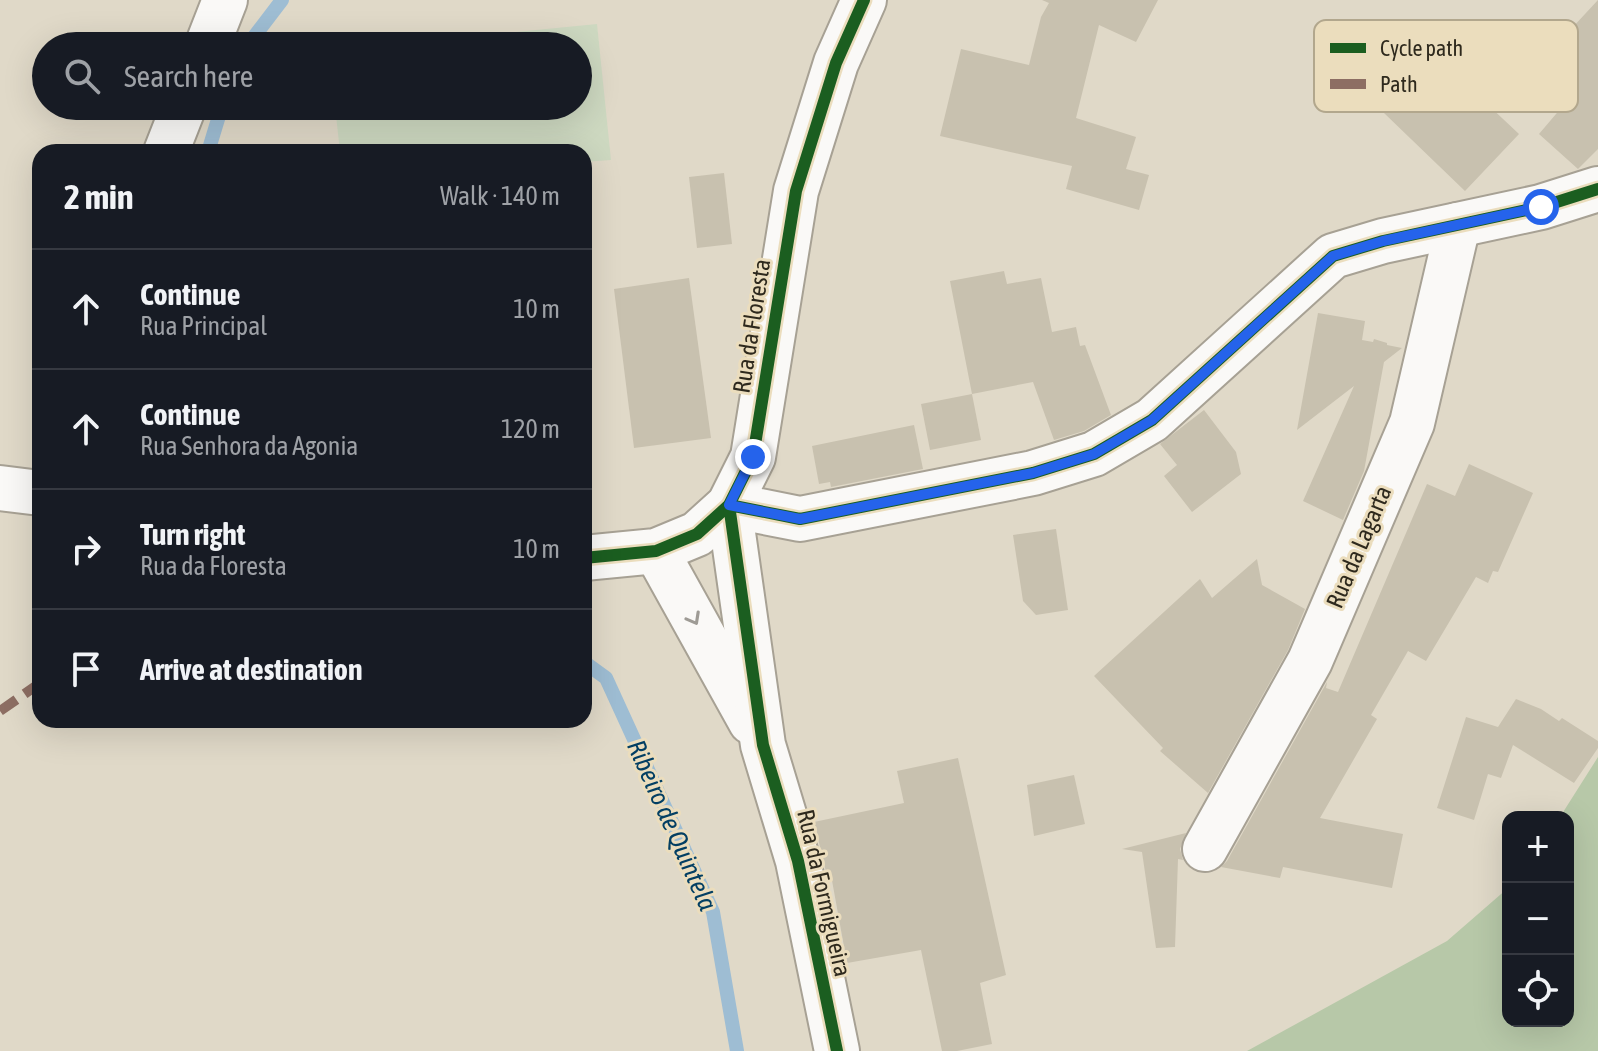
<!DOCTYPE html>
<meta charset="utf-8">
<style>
body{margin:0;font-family:"Asap Condensed",sans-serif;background:#20242c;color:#f1f3f6}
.controls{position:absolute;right:24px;bottom:24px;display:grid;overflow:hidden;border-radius:16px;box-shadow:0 8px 32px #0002}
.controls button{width:72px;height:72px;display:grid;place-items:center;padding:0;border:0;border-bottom:2px solid #363941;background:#171b24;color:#f1f3f6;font:40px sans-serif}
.stop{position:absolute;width:24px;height:24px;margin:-18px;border:6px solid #2563eb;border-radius:50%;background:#fff}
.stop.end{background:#2563eb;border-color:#fff;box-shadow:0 2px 8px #0008}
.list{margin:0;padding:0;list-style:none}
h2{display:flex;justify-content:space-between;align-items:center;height:104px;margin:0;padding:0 32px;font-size:34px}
h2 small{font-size:26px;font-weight:400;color:#9ea1a6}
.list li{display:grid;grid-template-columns:52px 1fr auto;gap:24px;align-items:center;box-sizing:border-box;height:120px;padding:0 32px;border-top:2px solid #363941}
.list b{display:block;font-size:30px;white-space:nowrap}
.list p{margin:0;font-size:26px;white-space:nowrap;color:#9ea1a6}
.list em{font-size:26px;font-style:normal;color:#9ea1a6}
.icon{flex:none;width:44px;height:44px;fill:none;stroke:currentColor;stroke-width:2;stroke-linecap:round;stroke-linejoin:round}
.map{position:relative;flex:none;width:1598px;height:1051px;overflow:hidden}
.search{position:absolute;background:#171b24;box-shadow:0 8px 32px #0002;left:32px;top:32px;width:560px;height:88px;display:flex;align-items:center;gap:20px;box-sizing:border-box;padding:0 28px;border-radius:44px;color:#9ea1a6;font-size:30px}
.panel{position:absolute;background:#171b24;box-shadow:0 8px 32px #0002;left:32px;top:144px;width:560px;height:584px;border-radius:24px}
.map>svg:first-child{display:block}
.green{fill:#cdd8c0}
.forest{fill:#b7c8a8}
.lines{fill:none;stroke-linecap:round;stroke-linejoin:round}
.stream{stroke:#9ebdd3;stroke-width:14}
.building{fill:#c8c1af}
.minor-casing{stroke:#a7a194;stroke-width:48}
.tertiary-casing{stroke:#a7a194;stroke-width:48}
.minor{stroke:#faf9f7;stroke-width:44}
.tertiary{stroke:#faf9f7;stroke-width:44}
.quiet{stroke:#8d6e63;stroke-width:10;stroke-dasharray:20 10;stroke-linecap:butt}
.cycleway-casing{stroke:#ebddbd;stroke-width:17}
.cycleway{stroke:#1b5e20;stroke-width:12}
.oneway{stroke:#9e9b95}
.route{stroke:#2563eb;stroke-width:10}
.labels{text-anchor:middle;stroke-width:6;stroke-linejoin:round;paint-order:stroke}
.street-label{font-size:24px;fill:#2e291d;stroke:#ebddbd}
.water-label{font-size:26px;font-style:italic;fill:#033f63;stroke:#ebddbd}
.key{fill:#ebddbd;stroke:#b2a78d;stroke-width:2}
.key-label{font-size:22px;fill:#2e291d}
</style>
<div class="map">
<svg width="1598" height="1051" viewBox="0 0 1598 1051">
<rect width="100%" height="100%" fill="#e0d9c8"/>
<polygon class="green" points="597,24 611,160 584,162 584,152 340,152 335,106 578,106 578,46 371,46"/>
<polygon class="forest" points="1598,757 1598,1051 1247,1051 1447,941 1508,888 1508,1021 1568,1021 1568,817 1560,817"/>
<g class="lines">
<g class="stream">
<polyline points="247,46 282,0"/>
<polyline points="208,152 222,106"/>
<polyline points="584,662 606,678 713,912 737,1051"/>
</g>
</g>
<g class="building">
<polygon points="1042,0 1158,0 1136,42 1099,25 1076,118 1136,137 1126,169 1149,175 1139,210 1066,189 1072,166 940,136 961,49 1029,65 1041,17 1049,3"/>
<polygon points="1598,0 1598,149 1578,169 1539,134 1579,87 1546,56"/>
<polygon points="1449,45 1481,76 1470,88 1519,134 1465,191 1384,113"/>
<polygon points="724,173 732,244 697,248 689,177"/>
<polygon points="1004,271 1007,284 1041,278 1052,332 1076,327 1080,346 1085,345 1111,415 1084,431 1054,440 1033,382 972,394 950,281"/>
<polygon points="689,278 711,438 634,448 614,289"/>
<polygon points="1318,313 1365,321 1362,340 1373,342 1374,339 1387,343 1387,345 1402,348 1384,362 1364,471 1343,520 1303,501 1354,386 1297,430"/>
<polygon points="972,394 981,440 930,450 921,404"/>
<polygon points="1204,410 1236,452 1241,474 1192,512 1164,476 1177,465 1160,444"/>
<polygon points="914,425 923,469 831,487 830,482 819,484 812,446"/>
<polygon points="1469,464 1533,493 1498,572 1493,571 1488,583 1476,577 1426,661 1408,651 1371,715 1377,719 1320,818 1403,834 1392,888 1283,867 1280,878 1221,867 1227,861 1327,682 1326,688 1338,692 1427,484 1455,496"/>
<polygon points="1056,529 1068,610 1036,615 1023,601 1013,535"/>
<polygon points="1257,559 1262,585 1305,609 1288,650 1208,793 1160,751 1163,748 1094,676 1200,579 1212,598"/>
<polygon points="1516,699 1541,709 1559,721 1562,718 1598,741 1598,748 1574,783 1513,745 1501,778 1488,774 1474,820 1437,808 1466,717 1498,727"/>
<polygon points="958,758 1006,975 980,983 992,1044 957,1051 942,1051 921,950 847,963 831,875 827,876 814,822 904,803 897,771"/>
<polygon points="1074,775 1085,824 1034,836 1027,785"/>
<polygon points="1186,833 1180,849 1183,860 1178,859 1175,947 1156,948 1142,852 1122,849"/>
</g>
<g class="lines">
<defs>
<g id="minor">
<polyline points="207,46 225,0"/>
<polyline points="166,152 184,106"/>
<polyline points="656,551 751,722"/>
<polyline points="1205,849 1310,661 1412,423 1458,225"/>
<polyline points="837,1051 798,861 763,745 729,505 800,519 1033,473 1094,454 1152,420 1333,256 1383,241 1541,207 1598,189"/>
</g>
<g id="tertiary">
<polyline points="0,488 40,493"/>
<polyline points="584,558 656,551 697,534 729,505 753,457 796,191 836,63 864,0"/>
</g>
</defs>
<use href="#minor" class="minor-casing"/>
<use href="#tertiary" class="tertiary-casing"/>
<use href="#minor" class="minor"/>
<use href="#tertiary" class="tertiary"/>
<polyline class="quiet" points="0,711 40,683"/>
<defs>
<g id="cycleway">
<polyline points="584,558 656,551 697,534 729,505 753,457 796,191 836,63 864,0"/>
<polyline points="837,1051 798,861 763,745 729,505 800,519 1033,473 1094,454 1152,420 1333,256 1383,241 1541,207 1598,189"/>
</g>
</defs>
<use href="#cycleway" class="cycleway-casing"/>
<use href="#cycleway" class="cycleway"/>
</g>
<defs><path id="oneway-chevron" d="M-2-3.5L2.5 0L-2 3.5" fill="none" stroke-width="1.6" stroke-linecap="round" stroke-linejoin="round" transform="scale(2)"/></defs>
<use class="oneway" href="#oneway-chevron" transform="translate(694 619) rotate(61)"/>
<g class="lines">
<polyline class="route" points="753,457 729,505 800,519 1033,473 1094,454 1152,420 1333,256 1383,241 1541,207"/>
</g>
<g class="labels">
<g class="street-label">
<text transform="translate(752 326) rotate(-81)" y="8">Rua da Floresta</text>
<text transform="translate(1359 547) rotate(-67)" y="8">Rua da Lagarta</text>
<text transform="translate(824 893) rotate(77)" y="8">Rua da Formigueira</text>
</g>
<g class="water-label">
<text transform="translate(672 825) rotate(66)" y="9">Ribeiro de Quintela</text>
</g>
</g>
<rect x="1314" y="20" width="264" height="92" rx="12" class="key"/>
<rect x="1330" y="43" width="36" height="10" fill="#1b5e20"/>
<rect x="1330" y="79" width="36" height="10" fill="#8d6e63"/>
<g class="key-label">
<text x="1380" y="56">Cycle path</text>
<text x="1380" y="92">Path</text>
</g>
</svg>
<div class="controls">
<button>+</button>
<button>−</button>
<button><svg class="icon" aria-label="locate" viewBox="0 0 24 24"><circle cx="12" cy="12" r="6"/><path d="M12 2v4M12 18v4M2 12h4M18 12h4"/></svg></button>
</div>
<div class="stop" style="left:1541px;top:207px"></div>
<div class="stop end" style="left:753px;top:457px"></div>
<div class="search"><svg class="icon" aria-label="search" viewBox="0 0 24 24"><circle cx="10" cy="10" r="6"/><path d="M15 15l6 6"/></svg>Search here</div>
<section class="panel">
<h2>2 min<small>Walk · 140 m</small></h2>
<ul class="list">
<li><svg class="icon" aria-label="ahead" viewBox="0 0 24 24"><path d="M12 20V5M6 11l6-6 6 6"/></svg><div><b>Continue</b><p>Rua Principal</p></div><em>10 m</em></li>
<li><svg class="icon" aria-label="ahead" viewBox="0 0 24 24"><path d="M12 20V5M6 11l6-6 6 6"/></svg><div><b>Continue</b><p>Rua Senhora da Agonia</p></div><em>120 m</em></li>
<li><svg class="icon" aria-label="right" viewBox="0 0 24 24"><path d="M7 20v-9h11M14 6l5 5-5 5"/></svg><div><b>Turn right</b><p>Rua da Floresta</p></div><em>10 m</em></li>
<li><svg class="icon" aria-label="arrive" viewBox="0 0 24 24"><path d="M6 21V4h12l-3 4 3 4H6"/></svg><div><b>Arrive at destination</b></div></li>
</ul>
</section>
</div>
